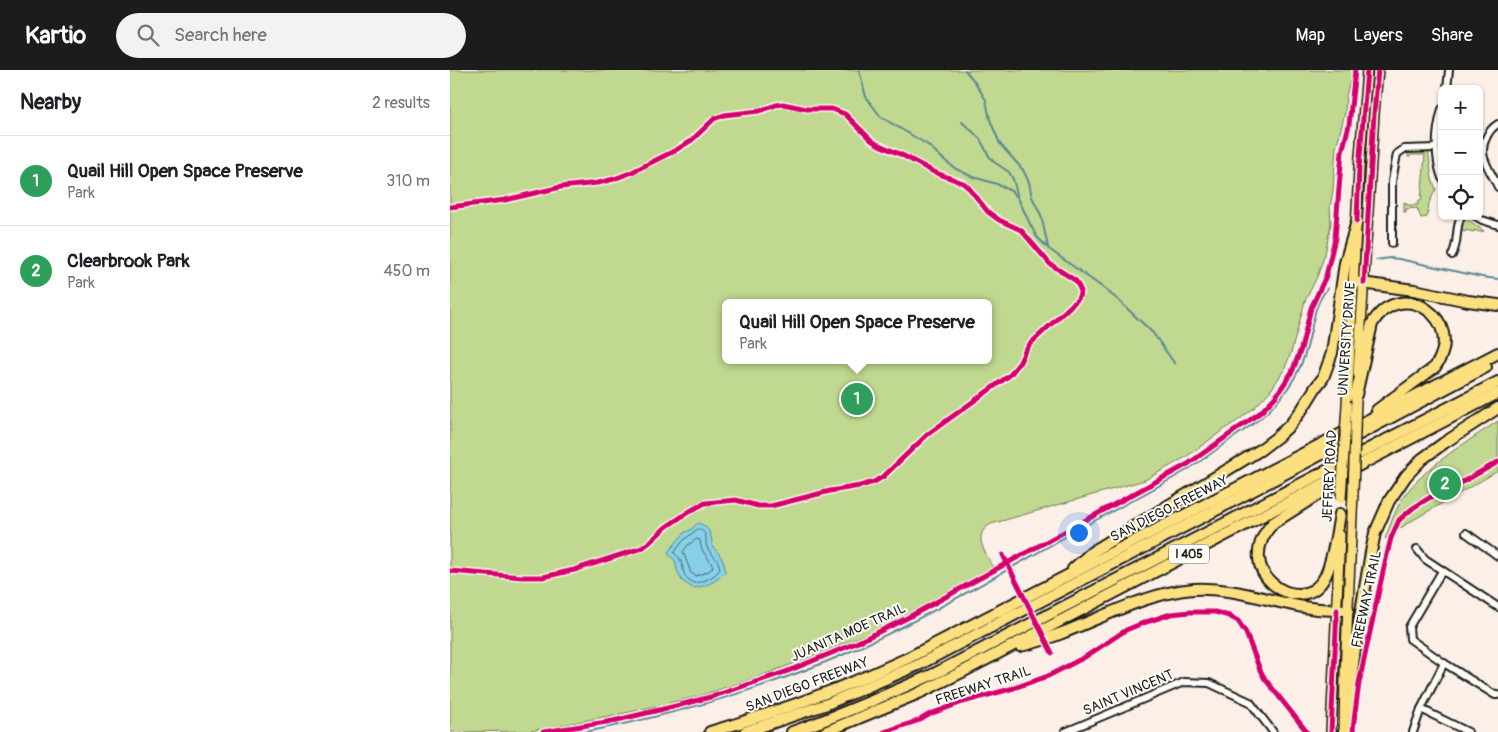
<!DOCTYPE html>
<meta charset="utf-8">
<style>
body{margin:0;font-family:Pangolin,sans-serif;background:#f2f2f2;color:#202124}
.controls{position:absolute;right:15px;top:15px;display:grid;overflow:hidden;border-radius:8px;box-shadow:0 1px 4px #0004}
.controls button{width:45px;height:45px;display:grid;place-items:center;padding:0;border:0;border-bottom:1px solid #e0e0e0;background:#fff;color:#202124;font:25px sans-serif}
.you{position:absolute;left:628px;top:462px;width:18px;height:18px;margin:-12px;border:4px solid #fff;border-radius:50%;background:#1a73e8;box-shadow:0 0 0 8px #1a73e833}
.badge{display:grid;place-items:center;width:32px;height:32px;border-radius:50%;background:#1c1c1c;color:#fff;font-size:16px;font-weight:700}
.pin{position:absolute;translate:-50% -50%;border:2px solid #fff;box-shadow:0 1px 5px #0006}
.popup{position:absolute;left:272px;top:229px;width:270px;height:65px;box-sizing:border-box;display:grid;place-content:center;border-radius:8px;background:#fff;filter:drop-shadow(0 1px 4px #0005);font-size:16px;white-space:nowrap;color:#757577}
.popup b{font-size:19px;color:#202124}
.popup::after{content:'';position:absolute;left:50%;top:100%;margin-left:-10px;border:10px solid transparent;border-top-color:#fff}
.list{margin:0;padding:0;list-style:none}
h2{display:flex;justify-content:space-between;align-items:center;height:65px;margin:0;padding:0 20px;font-size:21px}
h2 small{font-size:16px;font-weight:400;color:#757577}
.list li{display:grid;grid-template-columns:32px 1fr auto;gap:15px;align-items:center;box-sizing:border-box;height:90px;padding:0 20px;border-top:1px solid #e0e0e0}
.list b{display:block;font-size:19px;white-space:nowrap}
.list p{margin:0;font-size:16px;white-space:nowrap;color:#757577}
.list em{font-size:16px;font-style:normal;color:#757577}
.icon{flex:none;width:28px;height:28px;fill:none;stroke:currentColor;stroke-width:2;stroke-linecap:round;stroke-linejoin:round}
.map{position:relative;flex:none;width:1048px;height:662px;overflow:hidden}
header{display:flex;align-items:center;gap:30px;box-sizing:border-box;height:70px;padding:0 25px;background:#1c1c1c;color:#fff}
header strong{font-size:24px}
nav{display:flex;gap:28px;margin-inline-start:auto;font-size:18px}
.search{width:350px;height:45px;background:#f2f2f2;display:flex;align-items:center;gap:12px;box-sizing:border-box;padding:0 18px;border-radius:28px;color:#757577;font-size:19px}
main{display:flex}
aside{flex:1;background:#fff}
.map>svg:first-child{display:block}
.green{fill:#c0d88f;stroke:#6e7a56;fill-rule:evenodd}
.water{fill:#87d0e8;stroke:#5c8896}
.lines{fill:none;stroke-linecap:round;stroke-linejoin:round}
.shore{stroke:#47646e;stroke-width:1}
.stream{stroke:#5c8896;stroke-width:2}
.minor-casing{stroke:#1c1c1c;stroke-width:10}
.major-casing{stroke:#1c1c1c;stroke-width:12}
.highway-casing{stroke:#1c1c1c;stroke-width:14}
.minor{stroke:#fdfcf7;stroke-width:6}
.major{stroke:#fce080;stroke-width:9}
.highway{stroke:#fce080;stroke-width:10}
.major-bridge-casing{stroke:#1c1c1c;stroke-width:12;stroke-linecap:butt}
.major-bridge{stroke:#fce080;stroke-width:9}
.cycleway-casing{stroke:#fdfcf7;stroke-width:8}
.cycleway{stroke:#d6006c;stroke-width:5}
.labels{text-anchor:middle;stroke-width:4;stroke-linejoin:round;paint-order:stroke}
.shield{fill:#fdfcf7;stroke:#605f5e;stroke-width:1}
.shield-label{font-size:12px;font-weight:bold;fill:#1c1c1c}
.street-label{font-size:14px;fill:#1c1c1c;stroke:#fdfcf7}
</style>
<header>
<strong>Kartio</strong>
<div class="search"><svg class="icon" aria-label="search" viewBox="0 0 24 24"><circle cx="10" cy="10" r="6"/><path d="M15 15l6 6"/></svg>Search here</div>
<nav><a>Map</a><a>Layers</a><a>Share</a></nav>
</header>
<main>
<aside>
<h2>Nearby<small>2 results</small></h2>
<ul class="list">
<li><span class="badge" style="background:#2e9e5b">1</span><div><b>Quail Hill Open Space Preserve</b><p>Park</p></div><em>310 m</em></li>
<li><span class="badge" style="background:#2e9e5b">2</span><div><b>Clearbrook Park</b><p>Park</p></div><em>450 m</em></li>
</ul>
</aside>
<div class="map">
<svg width="1048" height="662" viewBox="0 0 1048 662">
<rect width="100%" height="100%" fill="#fbefe8"/>
<filter id="ink" filterUnits="userSpaceOnUse"><feTurbulence type="fractalNoise" baseFrequency=".02" numOctaves="2"/><feDisplacementMap in="SourceGraphic" scale="10" xChannelSelector="R" yChannelSelector="G"/><feConvolveMatrix kernelMatrix="1 2 1 2 8 2 1 2 1" color-interpolation-filters="sRGB"/></filter>
<g filter="url(#ink)">
<g class="green">
<path d="M0,0H903L896,26L895,43L886,78L883,120L880,138L881,153L875,184L867,207L855,231L841,283L834,300L821,320L805,337L790,349L776,358L736,387L695,410L541,454C521,465 536,483 543,497L431,558L356,589L302,609L249,626L180,642L80,661L0,662ZM276,233H538V290H276Z"/>
<polygon points="978,79 982,109 986,119 979,133 977,147 971,148 967,138 956,139 956,142 954,142 954,132 956,133 957,135 968,135 968,131 971,131 975,85 961,85 960,87 958,87 958,82"/>
<polygon points="1015,149 1017,149 1034,161 1029,162 1025,160 1024,162 1016,160 1015,162 1011,161 1011,154 1014,152 1013,151"/>
<path d="M1048,351V401L958,453L935,469C941,453 946,437 956,423C980,393 1017,372 1048,351Z"/>
</g>
<path class="water" d="M248,453C259,456 262,465 262,476C269,483 275,490 275,502C268,511 255,517 243,518L232,511L227,500L225,490L218,484L219,481L235,462L239,461Z"/>
<g class="lines">
<g class="shore">
<path d="M248,459C261,463 253,471 258,479C263,487 269,489 270,499C265,507 253,512 244,513C230,506 235,499 230,489C228,486 226,485 224,483L233,471Z"/>
<path d="M247,469L250,470C251,485 258,484 263,497L259,501L246,506L241,503L233,482L237,476Z"/>
</g>
<g class="stream">
<polyline points="409,0 416,27 431,47 478,75 493,89 506,99 523,107 547,114 561,121 568,128 580,154 587,167 599,179 652,217 667,229 703,263 725,294"/>
<polyline points="515,0 524,11 536,30 540,50 550,74 573,100 579,112 582,127 591,145 598,177"/>
<polyline points="512,52 522,61 530,69 539,86 544,92 559,102 563,109 568,128"/>
<polyline points="926,190 940,188 949,189 1032,207 1048,209"/>
<path d="M135,662C222,645 308,621 390,586C478,548 559,498 642,452C674,435 706,418 737,400C751,391 765,381 778,371C793,361 809,351 821,338C838,321 851,300 857,277C863,256 863,234 878,218"/>
</g>
<defs>
<g id="minor">
<polyline points="997,19 999,0"/>
<path d="M992,39C986,61 984,86 992,108"/>
<path d="M1048,54C1043,57 1040,60 1037,66C1026,85 1040,99 1048,117"/>
<polyline points="1025,146 1032,150 1048,155"/>
<polyline points="942,173 942,111 947,84 954,79 986,78"/>
<path d="M1002,185C1009,173 1005,158 1011,146"/>
<polyline points="1016,463 1048,486"/>
<polyline points="967,479 975,489 1048,537"/>
<polyline points="992,501 959,557 960,569 994,593 1045,625 1048,625"/>
<polyline points="971,639 1018,662"/>
<polyline points="615,662 734,612 759,613 800,632 823,662"/>
<polyline points="963,662 971,639 994,593"/>
</g>
<g id="major">
<polyline points="908,304 924,44 928,0"/>
<polyline points="897,335 909,98 917,0"/>
<polyline points="881,662 890,465"/>
<polyline points="894,662 895,604 903,423"/>
</g>
<g id="highway">
<polyline points="904,212 964,220 1018,231 1048,235"/>
<path d="M906,325L922,254C950,205 1018,249 985,297L927,340"/>
<path d="M880,417L823,453C779,501 849,548 873,510C882,497 887,461 890,444"/>
<polyline points="623,499 642,482 810,380 827,367 840,355 853,338 866,317 873,308 882,283 895,193 907,151"/>
<path d="M570,576C630,563 682,524 744,519C785,517 820,532 860,538C872,540 885,540 898,540"/>
<path d="M260,662C328,642 394,618 458,588L1048,283"/>
<polyline points="295,662 377,634 468,595 766,440 1036,297"/>
<path d="M342,662C391,645 439,624 486,603L1048,312"/>
<polyline points="375,662 469,623 512,602 1048,323"/>
<polyline points="894,662 899,652 902,601 906,571 921,482 925,463 939,431 956,406 972,389 994,373 1048,338"/>
</g>
</defs>
<use href="#minor" class="minor-casing"/>
<use href="#major" class="major-casing"/>
<use href="#highway" class="highway-casing"/>
<use href="#minor" class="minor"/>
<use href="#major" class="major"/>
<use href="#highway" class="highway"/>
<defs>
<g id="major-bridge">
<polyline points="903,423 906,330"/>
<polyline points="891,429 897,335"/>
</g>
</defs>
<use href="#major-bridge" class="major-bridge-casing"/>
<use href="#major-bridge" class="major-bridge"/>
<defs>
<g id="cycleway">
<polyline points="0,137 55,130 111,117 148,113 164,109 180,103 226,80 242,70 264,49 274,45 309,41 326,35 333,34 357,39 382,39 395,44 421,70 427,74 452,85 484,102 513,113 519,118 538,142 549,150 571,160 600,194 626,211 631,221 628,229 580,274 575,281 570,292 560,305 478,364 434,406 424,412 410,416 380,421 321,436 308,436 286,430 255,433 240,441 216,457 200,472 192,478 124,500 93,507 72,507 0,501"/>
<polyline points="907,151 909,98 917,0"/>
<polyline points="914,213 924,44 928,0"/>
<polyline points="553,485 602,583"/>
<polyline points="93,662 163,651 226,636 264,626 338,601 406,573 457,548 738,394 811,342 826,326 842,302 851,279 861,238 876,206 885,168 892,82 899,55 905,0"/>
<polyline points="434,662 470,650 480,644 513,632 564,618 598,606 635,587 676,560 693,553 721,544 740,542 765,542 779,546 788,551 796,563 810,600 815,609 857,662"/>
<polyline points="881,662 887,540"/>
<path d="M903,662C904,645 907,630 909,613L934,497L941,468L949,450L963,438L979,428L1000,419L1048,392"/>
</g>
</defs>
<use href="#cycleway" class="cycleway-casing"/>
<use href="#cycleway" class="cycleway"/>
</g>
</g>
<g class="labels">
<rect class="shield" x="719" y="474.5" width="40" height="19" rx="4"/>
<g class="shield-label">
<text x="739" y="488">I 405</text>
</g>
<g class="street-label">
<text transform="translate(896 269) rotate(-86)" y="5">UNIVERSITY DRIVE</text>
<text transform="translate(879 406) rotate(-87)" y="5">JEFFREY ROAD</text>
<text transform="translate(719 438) rotate(-27)" y="5">SAN DIEGO FREEWAY</text>
<text transform="translate(916 529) rotate(-78)" y="5">FREEWAY TRAIL</text>
<text transform="translate(398 562) rotate(-24)" y="5">JUANITA MOE TRAIL</text>
<text transform="translate(357 614) rotate(-21)" y="5">SAN DIEGO FREEWAY</text>
<text transform="translate(533 615) rotate(-18)" y="5">FREEWAY TRAIL</text>
<text transform="translate(678 622) rotate(-23)" y="5">SAINT VINCENT</text>
</g>
</g>
</svg>
<div class="controls">
<button>+</button>
<button>−</button>
<button><svg class="icon" aria-label="locate" viewBox="0 0 24 24"><circle cx="12" cy="12" r="6"/><path d="M12 2v4M12 18v4M2 12h4M18 12h4"/></svg></button>
</div>
<div class="you"></div>
<div class="pin badge" style="left:407px;top:329px;background:#2e9e5b">1</div>
<div class="popup"><b>Quail Hill Open Space Preserve</b>Park</div>
<div class="pin badge" style="left:995px;top:414px;background:#2e9e5b">2</div>
</div>
</main>
